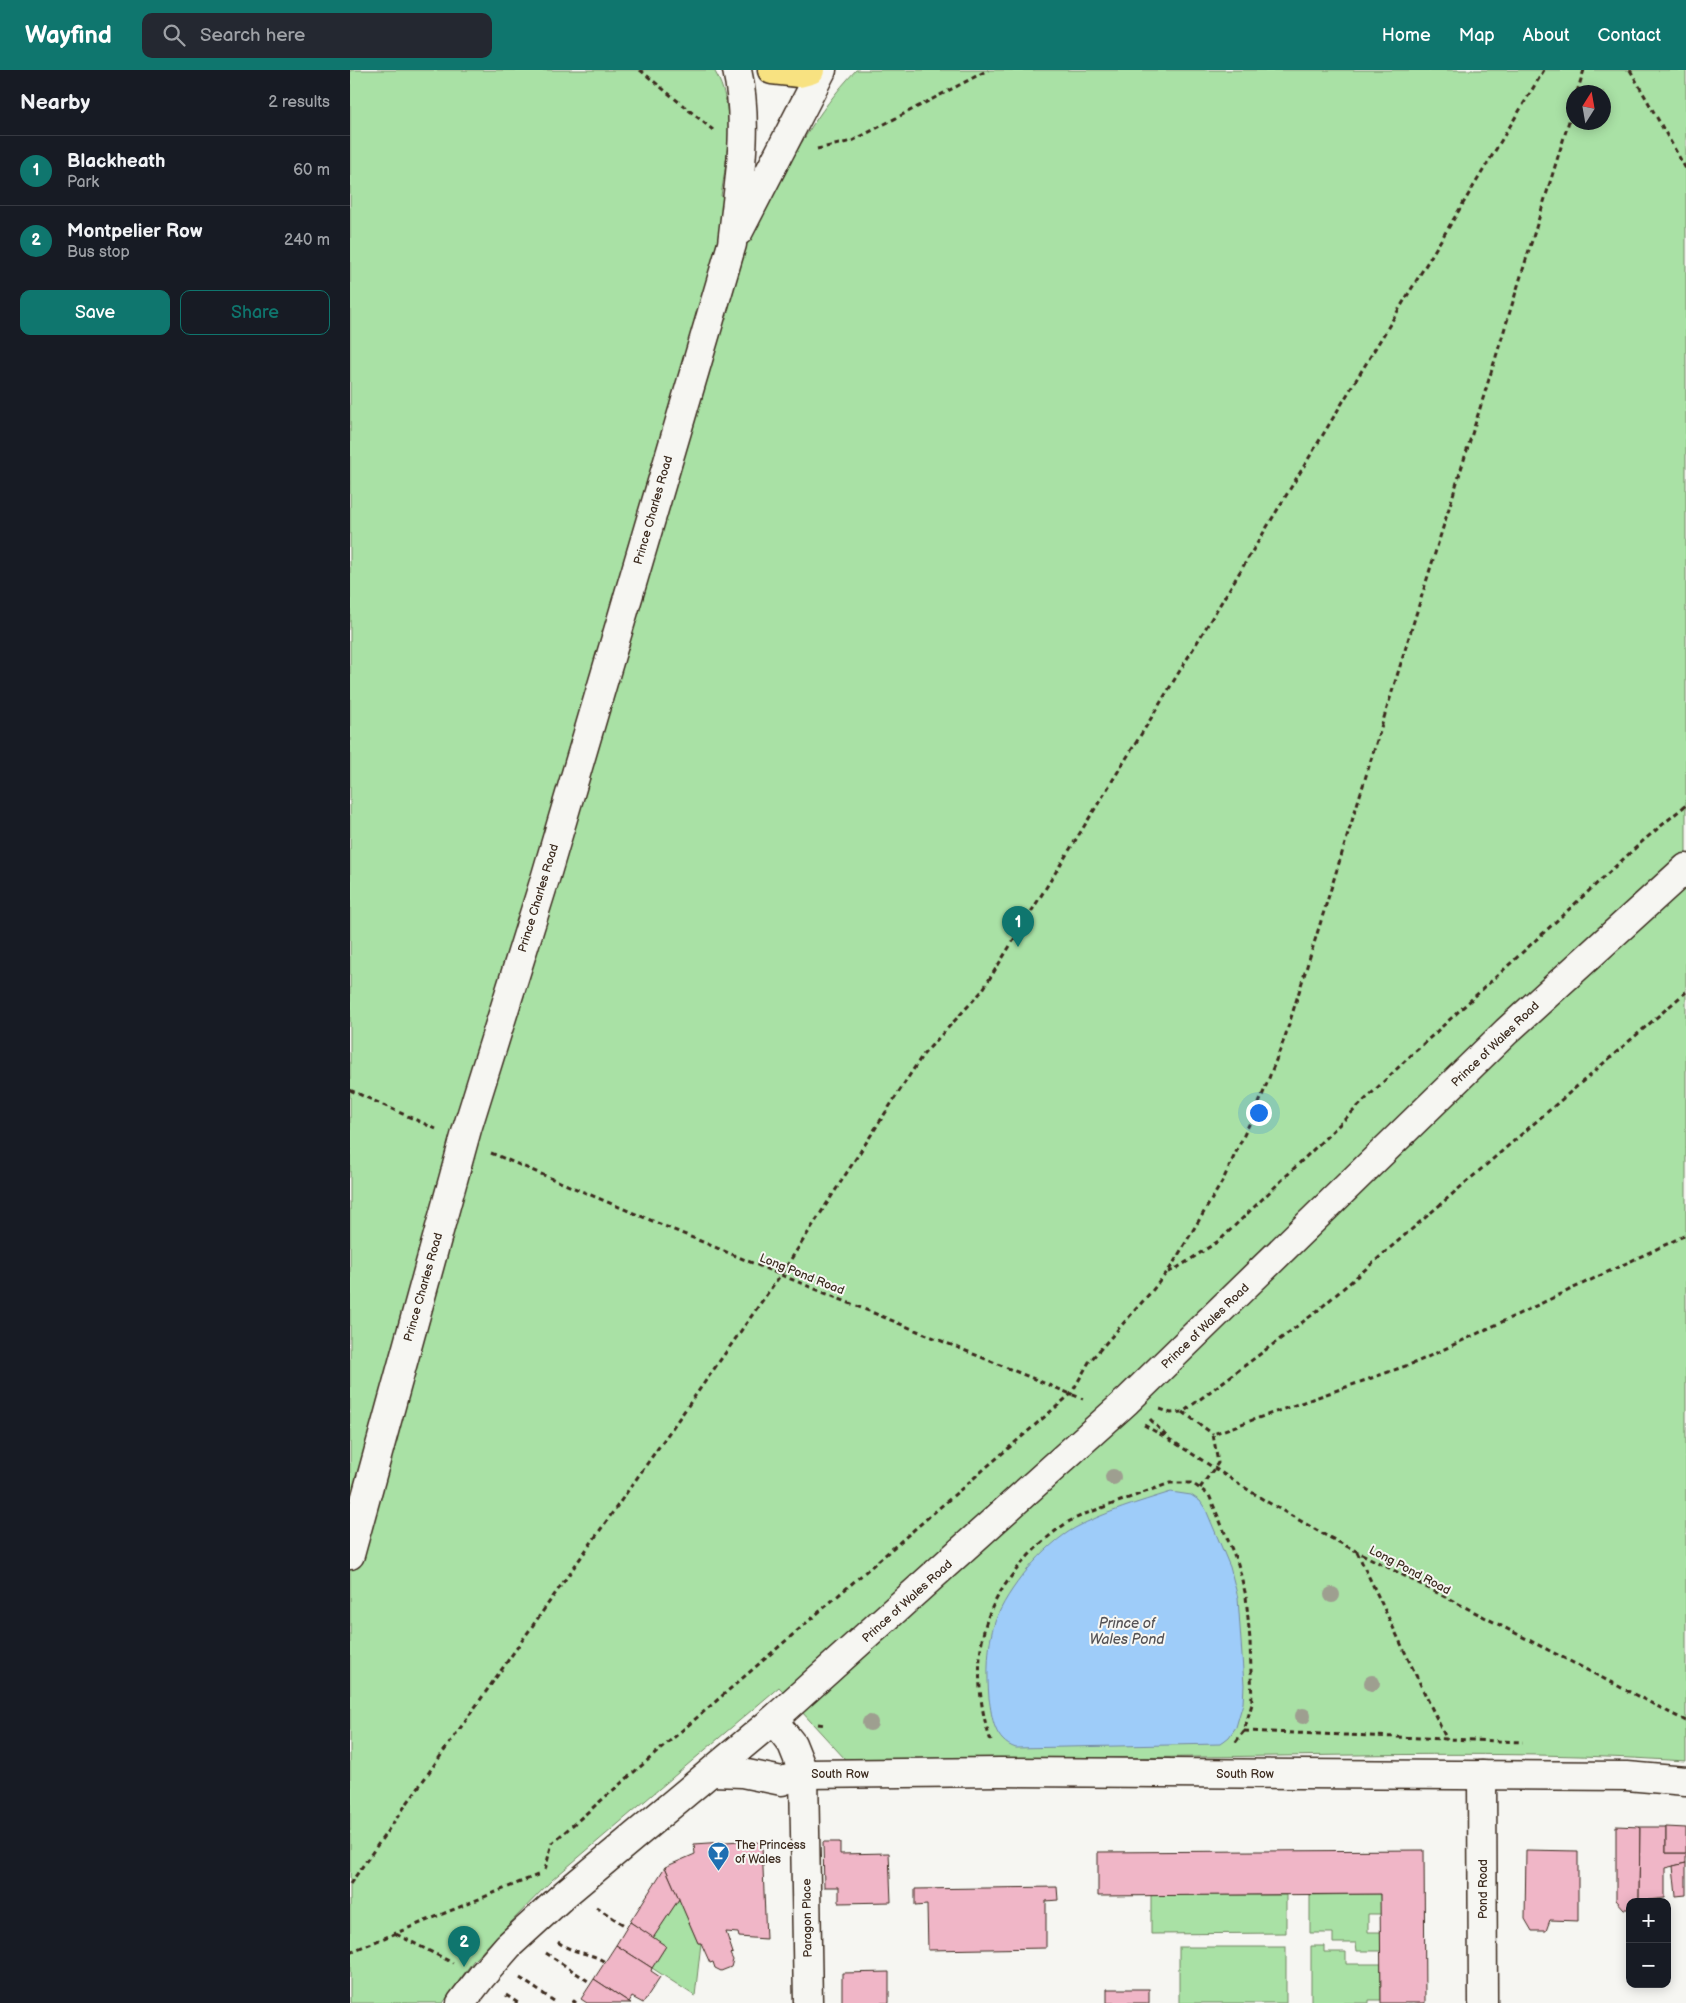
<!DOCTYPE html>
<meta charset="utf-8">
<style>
body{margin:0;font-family:"Balsamiq Sans",sans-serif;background:#242831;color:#f1f3f6}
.controls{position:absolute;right:15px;bottom:15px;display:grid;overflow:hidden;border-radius:10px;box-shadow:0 2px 12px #0003}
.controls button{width:45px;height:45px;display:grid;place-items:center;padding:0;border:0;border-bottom:1px solid #363941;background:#171b24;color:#f1f3f6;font:25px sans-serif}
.compass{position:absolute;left:1216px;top:15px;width:45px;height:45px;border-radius:50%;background:#171b24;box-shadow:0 2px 12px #0003;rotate:11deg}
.you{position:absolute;left:908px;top:1042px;width:18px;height:18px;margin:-12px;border:4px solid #fff;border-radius:50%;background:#1a73e8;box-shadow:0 0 0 8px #1a73e833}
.badge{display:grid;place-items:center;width:32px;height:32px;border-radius:50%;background:#0f766e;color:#fff;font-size:16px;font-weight:700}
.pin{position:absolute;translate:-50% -41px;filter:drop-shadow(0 1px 2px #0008)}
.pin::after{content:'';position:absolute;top:26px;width:18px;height:15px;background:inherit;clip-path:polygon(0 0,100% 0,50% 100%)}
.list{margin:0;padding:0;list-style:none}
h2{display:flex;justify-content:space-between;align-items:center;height:65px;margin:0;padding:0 20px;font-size:21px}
h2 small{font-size:16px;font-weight:400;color:#9ea1a6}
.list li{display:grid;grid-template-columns:32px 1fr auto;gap:15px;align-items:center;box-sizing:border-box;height:70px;padding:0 20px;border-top:1px solid #363941}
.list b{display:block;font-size:19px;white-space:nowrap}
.list p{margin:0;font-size:16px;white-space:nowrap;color:#9ea1a6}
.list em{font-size:16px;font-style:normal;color:#9ea1a6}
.actions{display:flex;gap:10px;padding:15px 20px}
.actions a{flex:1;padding:11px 0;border:1px solid #0f766e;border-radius:10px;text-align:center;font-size:18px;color:#0f766e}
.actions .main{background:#0f766e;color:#fff}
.icon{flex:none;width:28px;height:28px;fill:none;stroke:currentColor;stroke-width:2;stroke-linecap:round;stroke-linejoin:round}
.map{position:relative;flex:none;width:1336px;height:1933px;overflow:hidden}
header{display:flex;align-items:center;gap:30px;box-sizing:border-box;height:70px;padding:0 25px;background:#0f766e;color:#fff}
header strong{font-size:24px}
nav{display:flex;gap:28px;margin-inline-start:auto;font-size:18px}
.search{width:350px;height:45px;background:#242831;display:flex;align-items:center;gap:12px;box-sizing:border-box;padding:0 18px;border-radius:10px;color:#9ea1a6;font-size:19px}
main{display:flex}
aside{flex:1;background:#171b24}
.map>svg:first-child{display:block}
.green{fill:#a9e1a5;stroke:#728662;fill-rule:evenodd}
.water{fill:#9eccf9;stroke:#768ba1}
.building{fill:#f0b6c7;stroke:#3b2a1e}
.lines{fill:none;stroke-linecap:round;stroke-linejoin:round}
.minor-casing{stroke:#3b2a1e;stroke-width:31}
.tertiary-casing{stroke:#3b2a1e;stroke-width:31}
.secondary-casing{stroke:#3b2a1e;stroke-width:31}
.trunk-casing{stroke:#3b2a1e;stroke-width:31}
.path{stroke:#3b2a1e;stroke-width:3;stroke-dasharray:5 4;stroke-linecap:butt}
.minor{stroke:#f6f6f2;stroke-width:28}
.tertiary{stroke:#f6f6f2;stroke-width:28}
.secondary{stroke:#f6f6f2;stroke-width:28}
.trunk{stroke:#f8e281;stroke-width:28}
.tree{fill:#9e9f90}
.labels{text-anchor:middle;stroke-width:4;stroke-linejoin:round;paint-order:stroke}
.street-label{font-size:12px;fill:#3b2a1e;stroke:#f6f6f2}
.poi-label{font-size:12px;fill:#3b2a1e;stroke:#f6f6f2;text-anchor:start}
.water-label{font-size:14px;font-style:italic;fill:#545255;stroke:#f6f6f2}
</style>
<header>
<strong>Wayfind</strong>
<div class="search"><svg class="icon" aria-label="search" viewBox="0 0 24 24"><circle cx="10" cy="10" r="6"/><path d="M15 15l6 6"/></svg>Search here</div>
<nav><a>Home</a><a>Map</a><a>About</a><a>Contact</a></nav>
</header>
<main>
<aside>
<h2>Nearby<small>2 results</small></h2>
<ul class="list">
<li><span class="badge">1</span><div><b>Blackheath</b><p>Park</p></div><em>60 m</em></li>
<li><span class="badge">2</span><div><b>Montpelier Row</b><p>Bus stop</p></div><em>240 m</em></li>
</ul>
<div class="actions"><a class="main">Save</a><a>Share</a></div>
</aside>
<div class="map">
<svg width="1336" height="1933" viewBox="0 0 1336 1933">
<rect width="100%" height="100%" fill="#f6f6f2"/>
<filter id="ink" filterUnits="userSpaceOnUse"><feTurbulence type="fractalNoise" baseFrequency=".02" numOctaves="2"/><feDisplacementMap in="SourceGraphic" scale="10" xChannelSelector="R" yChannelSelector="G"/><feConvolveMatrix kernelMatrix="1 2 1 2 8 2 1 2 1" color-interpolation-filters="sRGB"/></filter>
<g filter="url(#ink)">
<g class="green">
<path d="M0,0H364C387,38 377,85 371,126L417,137C444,84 465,44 506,0H1336V1691C1201,1682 1066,1684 930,1686C785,1688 640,1689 495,1689L429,1617L202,1810L124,1890L93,1933H0ZM1224,22H1254V52H1224Z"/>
<polygon points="1030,1824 1031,1844 1018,1844 1018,1862 1031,1862 1031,1881 1007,1881 1006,1873 983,1873 983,1863 960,1863 960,1825"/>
<polygon points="801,1825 936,1825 936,1863 801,1864"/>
<polygon points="329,1829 348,1873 351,1873 345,1926 302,1898 316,1876 303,1868"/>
<polygon points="961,1876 974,1876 974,1882 996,1882 996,1894 1031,1894 1031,1930 1019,1930 1019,1933 961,1933"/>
<rect x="829" y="1877" width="107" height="56"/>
</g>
<path class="water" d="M821,1422L841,1425L850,1431L856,1440L880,1497L888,1528L894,1615L893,1633L886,1657L879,1667L870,1674L666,1678C644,1671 642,1648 639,1628C637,1605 637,1574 645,1552C657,1519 694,1475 725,1458C755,1442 789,1432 821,1422Z"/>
<g class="building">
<polygon points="1266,1756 1290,1757 1289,1831 1280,1832 1280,1839 1274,1839 1266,1830"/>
<polygon points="1290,1757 1316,1757 1316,1783 1336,1783 1336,1793 1315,1798 1315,1828 1289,1831"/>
<polygon points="1316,1757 1336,1758 1336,1783 1316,1783"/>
<polygon points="391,1771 392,1773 408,1772 412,1775 416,1869 389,1867 388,1863 376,1862 383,1883 380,1884 383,1890 381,1897 371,1901 365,1898 363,1892 360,1893 351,1873 348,1873 315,1797 345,1784 344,1774"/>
<polygon points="473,1772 490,1772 490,1784 539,1783 541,1832 489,1833 489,1817 474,1817"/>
<polygon points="1074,1780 1075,1933 1031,1933 1030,1824 748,1826 748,1782"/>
<polygon points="1176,1780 1228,1781 1228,1851 1200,1850 1196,1861 1182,1861 1175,1849"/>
<polygon points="1336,1793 1336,1825 1326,1826 1323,1796"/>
<polygon points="315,1797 329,1829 303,1868 280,1852"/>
<polygon points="707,1817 708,1830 696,1831 696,1878 578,1880 577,1835 565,1836 565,1819"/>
<polygon points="280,1852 316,1876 302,1898 266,1875"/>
<polygon points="266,1875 302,1898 301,1901 310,1907 293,1933 282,1927 279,1932 244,1909"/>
<polygon points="539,1902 539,1933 492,1933 492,1903"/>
<polygon points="244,1909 279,1932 281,1933 237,1933 231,1929"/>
<rect x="757" y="1919" width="42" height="14"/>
</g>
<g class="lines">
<defs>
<g id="minor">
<polyline points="423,1650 442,1674 454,1704 458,1933"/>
<polyline points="362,1702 392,1703 432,1711 454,1704 651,1702 1277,1706 1336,1711"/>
<polyline points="1132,1705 1133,1933"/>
</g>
<g id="tertiary">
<polyline points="389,161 472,0"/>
<path d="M0,1485L117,1059L195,809L382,174C388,117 400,57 387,0"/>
</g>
<polyline id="secondary" points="111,1933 132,1906 158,1876 215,1824 423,1650 777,1331 1157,961 1336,798"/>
<polyline id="trunk" points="422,0 449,3 460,0"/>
</defs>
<use href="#minor" class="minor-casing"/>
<use href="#tertiary" class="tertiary-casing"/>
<use href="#secondary" class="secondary-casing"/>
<use href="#trunk" class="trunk-casing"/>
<g class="path">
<polyline points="290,0 363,60"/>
<polyline points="1280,0 1336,99"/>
<polyline points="1227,22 1234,0"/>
<polyline points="467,79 502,71 638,0"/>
<polyline points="0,1020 86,1059"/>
<polyline points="141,1083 431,1205 733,1329"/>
<polyline points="818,1202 824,1200 870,1170 1057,989 1294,770 1336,735"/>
<polyline points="810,1339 821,1343 833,1342 966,1242 1336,922"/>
<polyline points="833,1342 863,1364"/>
<polyline points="800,1349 819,1369 914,1430 975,1465 1336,1651"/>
<polyline points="794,1355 815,1367"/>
<polyline points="850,1418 868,1393 863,1364 1067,1292 1336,1165"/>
<polyline points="1007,1482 1097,1670"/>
<polyline points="468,1654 476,1655"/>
<polyline points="894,1661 1173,1672"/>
<path d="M641,1671C628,1636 625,1586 637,1550C649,1514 688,1470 720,1451L735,1444L820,1413H842L859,1425L888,1494L896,1526L900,1570L902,1634L894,1661L885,1673"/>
<polyline points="195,1800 202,1773 721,1324 739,1292 802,1221 821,1197 872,1112 910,1031 935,967 1224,35"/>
<polyline points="0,1814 434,1200 572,986 632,921 800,650 1194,0"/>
<polyline points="246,1837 277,1857"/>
<polyline points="46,1864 103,1893"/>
<path d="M208,1872C223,1884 240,1882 255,1892"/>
<polyline points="0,1882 190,1804"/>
<polyline points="196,1883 241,1913"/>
<polyline points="170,1908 207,1933"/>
<polyline points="156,1925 168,1933"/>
<polyline points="223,1933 224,1931 226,1933"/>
</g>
<use href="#minor" class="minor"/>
<use href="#tertiary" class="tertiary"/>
<use href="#secondary" class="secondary"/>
<use href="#trunk" class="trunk"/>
</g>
<g class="tree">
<circle cx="763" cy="1407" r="8"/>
<circle cx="982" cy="1525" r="8"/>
<circle cx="1022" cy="1613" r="8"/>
<circle cx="953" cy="1646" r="8"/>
<circle cx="520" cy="1653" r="8"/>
</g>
</g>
<defs>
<symbol id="bar-pin" viewBox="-11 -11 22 30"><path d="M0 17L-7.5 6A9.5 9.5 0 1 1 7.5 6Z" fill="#1f6fb2" stroke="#f6f6f2"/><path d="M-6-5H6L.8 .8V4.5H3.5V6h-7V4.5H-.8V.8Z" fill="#fff"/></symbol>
</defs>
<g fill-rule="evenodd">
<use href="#bar-pin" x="356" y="1770" width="25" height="34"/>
</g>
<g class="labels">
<g class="street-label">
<text transform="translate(303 440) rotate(-74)" y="4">Prince Charles Road</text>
<text transform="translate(188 828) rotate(-73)" y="4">Prince Charles Road</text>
<text transform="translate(1145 974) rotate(-44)" y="4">Prince of Wales Road</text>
<text transform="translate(452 1204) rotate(22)" y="4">Long Pond Road</text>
<text transform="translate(73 1217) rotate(-74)" y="4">Prince Charles Road</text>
<text transform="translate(855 1256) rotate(-44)" y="4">Prince of Wales Road</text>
<text transform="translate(1060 1500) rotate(28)" y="4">Long Pond Road</text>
<text transform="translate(557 1531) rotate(-42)" y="4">Prince of Wales Road</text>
<text x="490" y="1708">South Row</text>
<text x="895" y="1708">South Row</text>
<text transform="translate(1133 1819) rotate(-90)" y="4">Pond Road</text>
<text transform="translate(457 1848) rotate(-91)" y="4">Paragon Place</text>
</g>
<g class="poi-label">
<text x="385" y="1779">The Princess<tspan x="385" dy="14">of Wales</tspan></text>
</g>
<g class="water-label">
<text x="777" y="1558">Prince of<tspan x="777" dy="16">Wales Pond</tspan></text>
</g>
</g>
</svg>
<div class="controls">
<button>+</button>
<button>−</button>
</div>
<svg class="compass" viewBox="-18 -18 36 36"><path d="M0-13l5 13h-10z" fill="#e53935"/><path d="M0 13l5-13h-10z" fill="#9ea1a6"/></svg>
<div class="you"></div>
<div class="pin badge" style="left:668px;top:877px">1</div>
<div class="pin badge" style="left:114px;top:1897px">2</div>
</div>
</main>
